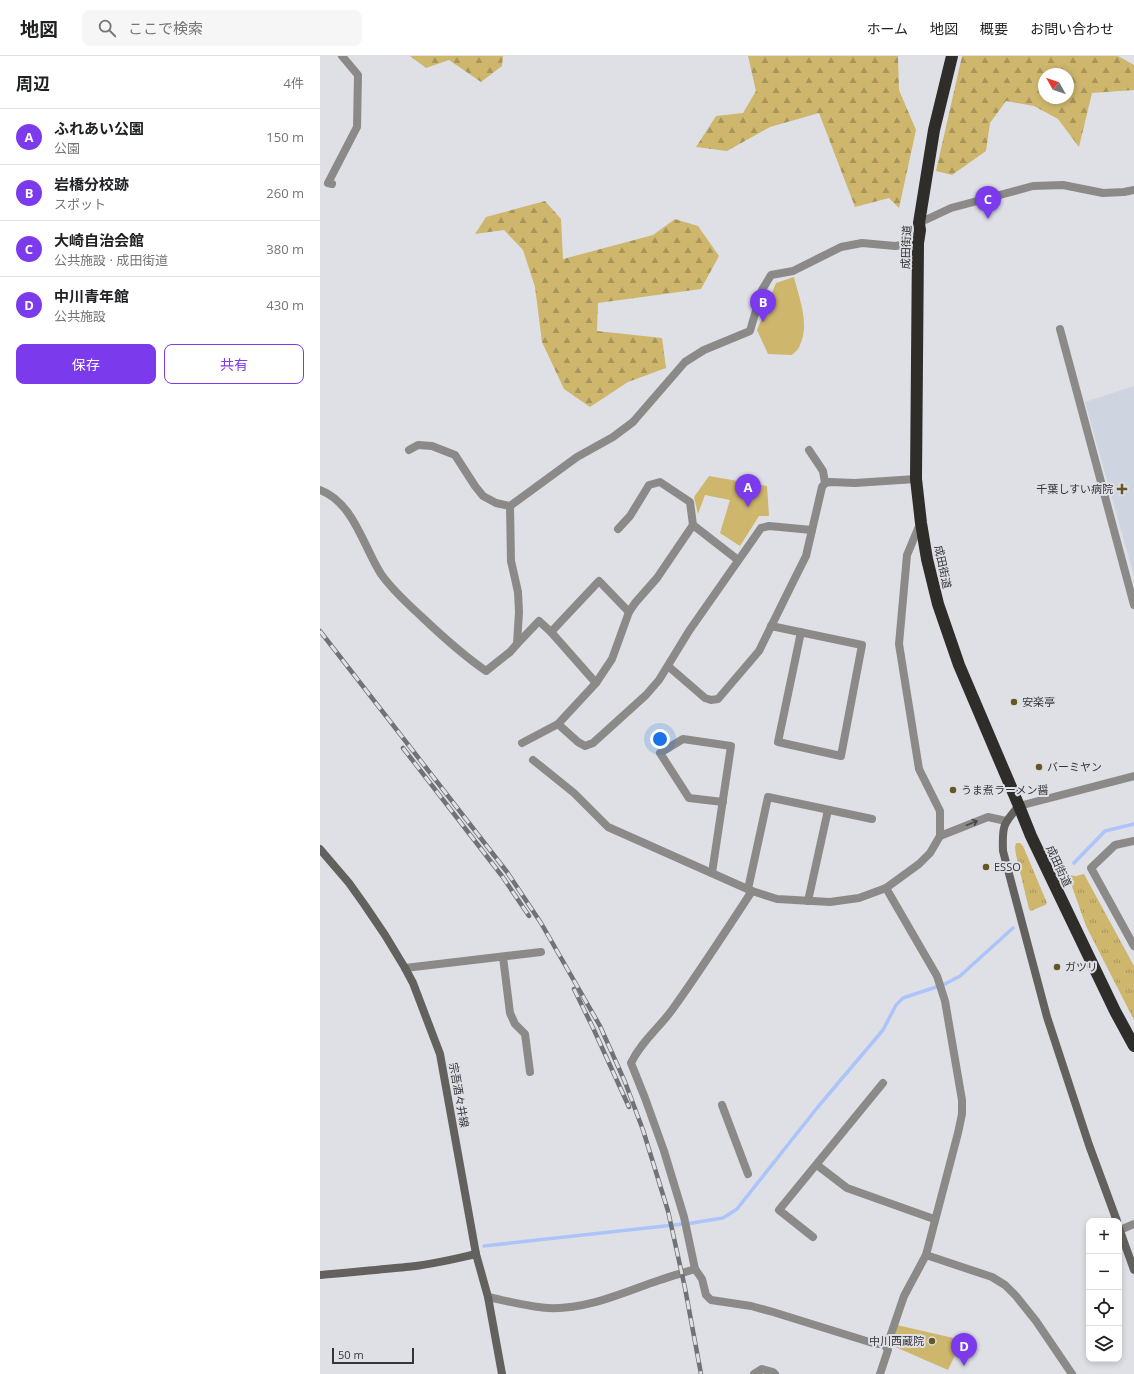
<!DOCTYPE html>
<html lang="ja">
<meta charset="utf-8">
<style>
body{margin:0;font-family:"Open Sans","Noto Sans JP",sans-serif;background:#f6f6f6;color:#202124}
.controls{position:absolute;right:12px;bottom:12px;display:grid;overflow:hidden;border-radius:8px;box-shadow:0 2px 6px #0003}
.controls button{width:36px;height:36px;display:grid;place-items:center;padding:0;border:0;border-bottom:1px solid #e0e0e0;background:#fff;color:#202124;font:20px sans-serif}
.compass{position:absolute;left:718px;top:12px;width:36px;height:36px;border-radius:50%;background:#fff;box-shadow:0 2px 6px #0003;rotate:310deg}
.scale{position:absolute;left:12px;bottom:10px;width:82px;box-sizing:border-box;padding-left:4px;border:2px solid #343537;border-top:0;font-size:11px;line-height:14px;white-space:nowrap;color:#343537;-webkit-text-stroke:3px #dee0e6;paint-order:stroke}
.you{position:absolute;left:340px;top:683px;width:14px;height:14px;margin:-10px;border:3px solid #fff;border-radius:50%;background:#1a73e8;box-shadow:0 0 0 6px #1a73e833}
.badge{display:grid;place-items:center;width:26px;height:26px;border-radius:50%;background:#7c3aed;color:#fff;font-size:13px;font-weight:700}
.pin{position:absolute;translate:-50% -33px;filter:drop-shadow(0 1px 2px #0008)}
.pin::after{content:'';position:absolute;top:21px;width:14px;height:12px;background:inherit;clip-path:polygon(0 0,100% 0,50% 100%)}
.list{margin:0;padding:0;list-style:none}
h2{display:flex;justify-content:space-between;align-items:center;height:52px;margin:0;padding:0 16px;font-size:17px}
h2 small{font-size:13px;font-weight:400;color:#757577}
.list li{display:grid;grid-template-columns:26px 1fr auto;gap:12px;align-items:center;box-sizing:border-box;height:56px;padding:0 16px;border-top:1px solid #e0e0e0}
.list b{display:block;font-size:15px;white-space:nowrap}
.list p{margin:0;font-size:13px;white-space:nowrap;color:#757577}
.list em{font-size:13px;font-style:normal;color:#757577}
.actions{display:flex;gap:8px;padding:12px 16px}
.actions a{flex:1;padding:9px 0;border:1px solid #7c3aed;border-radius:8px;text-align:center;font-size:14px;color:#7c3aed}
.actions .main{background:#7c3aed;color:#fff}
.icon{flex:none;width:22px;height:22px;fill:none;stroke:currentColor;stroke-width:2;stroke-linecap:round;stroke-linejoin:round}
.map{position:relative;flex:none;width:814px;height:1318px;overflow:hidden}
header{display:flex;align-items:center;gap:24px;box-sizing:border-box;height:56px;padding:0 20px;background:#fff;border-bottom:1px solid #e0e0e0}
header strong{font-size:19px}
nav{display:flex;gap:22px;margin-inline-start:auto;font-size:14px}
.search{width:280px;height:36px;background:#f6f6f6;display:flex;align-items:center;gap:10px;box-sizing:border-box;padding:0 14px;border-radius:8px;color:#757577;font-size:15px}
main{display:flex}
aside{flex:1;background:#fff}
.map>svg:first-child{display:block}
.built{fill:#ced4e0}
.grass{fill:url(#grass-tufts)}
.forest{fill:url(#forest-firs);fill-rule:evenodd}
.park{fill:#ceb66d}
.lines{fill:none;stroke-linecap:round;stroke-linejoin:round}
.stream{stroke:#acc4f9;stroke-width:3.5}
.street{stroke:#8b8a88;stroke-width:8}
.secondary{stroke:#62615e;stroke-width:8}
.highway{stroke:#2f2d29;stroke-width:12}
.rail-casing{stroke:#707275;stroke-width:4.5}
.rail{stroke:#dee0e6;stroke-width:3;stroke-dasharray:9;stroke-linecap:butt}
.oneway{stroke:#454647}
.poi-dot{fill:#665623;stroke:#dee0e6;stroke-width:1.5}
.labels{text-anchor:middle;stroke-width:4;stroke-linejoin:round;paint-order:stroke}
.street-label{font-size:11px;fill:#343537;stroke:#dee0e6}
.poi-label{font-size:11px;fill:#343537;stroke:#dee0e6;text-anchor:start}
</style>
<header>
<strong>地図</strong>
<div class="search"><svg class="icon" aria-label="search" viewBox="0 0 24 24"><circle cx="10" cy="10" r="6"/><path d="M15 15l6 6"/></svg>ここで検索</div>
<nav><a>ホーム</a><a>地図</a><a>概要</a><a>お問い合わせ</a></nav>
</header>
<main>
<aside>
<h2>周辺<small>4件</small></h2>
<ul class="list">
<li><span class="badge">A</span><div><b>ふれあい公園</b><p>公園</p></div><em>150 m</em></li>
<li><span class="badge">B</span><div><b>岩橋分校跡</b><p>スポット</p></div><em>260 m</em></li>
<li><span class="badge">C</span><div><b>大崎自治会館</b><p>公共施設 · 成田街道</p></div><em>380 m</em></li>
<li><span class="badge">D</span><div><b>中川青年館</b><p>公共施設</p></div><em>430 m</em></li>
</ul>
<div class="actions"><a class="main">保存</a><a>共有</a></div>
</aside>
<div class="map">
<svg width="814" height="1318" viewBox="0 0 814 1318">
<defs>
<pattern id="grass-tufts" width="24" height="20" patternUnits="userSpaceOnUse"><rect width="24" height="20" fill="#ceb66d"/><path d="M3 7l-1-3M5 7V3M7 7l1-3M15 17l-1-3M17 17v-4M19 17l1-3" fill="none" stroke="#a8955a"/></pattern>
<pattern id="forest-firs" width="22" height="20" patternUnits="userSpaceOnUse"><rect width="22" height="20" fill="#ceb66d"/><path d="M5 1l3.5 6h-7zM16 11l3.5 6h-7z" fill="#a8955a"/></pattern>
</defs>
<rect width="100%" height="100%" fill="#dee0e6"/>
<polygon class="built" points="814,330 814,520 765,346"/>
<g class="grass">
<polygon points="696,787 700,787 703,790 727,847 725,849 711,855 709,853 696,799 695,791"/>
<polygon points="764,818 814,910 814,964 766,870 748,819 756,820"/>
</g>
<g class="forest">
<polygon points="90,0 183,0 182,10 161,26 129,4 106,12"/>
<polygon points="428,0 578,0 579,34 596,74 579,152 569,142 535,151 499,57 450,71 407,95 376,91 396,60 423,57 436,35"/>
<path d="M642,0H798L814,9V34L772,37L759,91L738,63L714,50L686,45L670,67L666,95L632,119L616,115ZM724,18H748V42H724Z"/>
<polygon points="225,145 241,163 243,203 333,179 355,163 378,170 399,200 381,233 278,247 277,275 342,282 346,312 308,326 270,351 244,333 222,286 215,231 203,194 184,174 155,178 166,161"/>
</g>
<g class="park">
<path d="M474,221C479,242 490,268 480,289C479,293 475,296 472,299L448,298L437,274L456,227Z"/>
<polygon points="389,420 447,430 449,460 439,460 420,490 400,477 410,444 385,439 378,458 374,441"/>
<polygon points="577,1269 642,1284 628,1314 573,1290"/>
</g>
<g class="lines">
<g class="stream">
<polyline points="754,807 785,775 814,768"/>
<polyline points="164,1190 372,1167 403,1162 417,1153 497,1052 563,974 576,949 583,942 625,928 640,920 693,872"/>
</g>
<g class="street">
<polyline points="12,128 8,127 37,71 38,19 22,0"/>
<polyline points="599,167 631,152 713,130 743,129 783,137 804,136 814,134"/>
<polyline points="740,273 814,549"/>
<polyline points="89,394 98,389 112,390 135,399 155,430 163,440 176,447 190,450"/>
<polyline points="505,427 510,426 535,427 596,423"/>
<path d="M0,434C34,447 43,490 61,518C73,535 88,548 103,562C123,581 143,599 166,615L190,596L197,588L199,556L198,536L191,505L190,450L257,401L293,381L313,366L365,306L384,294L430,275L442,234L451,219L473,215L521,191L542,187L575,190L598,187"/>
<polyline points="298,473 310,460 329,429 340,426 370,446 373,469 418,504"/>
<polyline points="451,570 542,589 521,700 458,686 481,576"/>
<polyline points="231,576 279,525 309,556"/>
<polyline points="197,588 219,565 231,576 276,627"/>
<polyline points="348,610 385,642 391,644 398,643 439,595 473,526 486,500 502,431 505,427 503,415 489,394"/>
<polyline points="238,668 258,686 265,690 273,687 326,639 339,624 369,575 441,472 449,470 492,474"/>
<polyline points="202,687 238,668 276,627 292,603 309,556 315,547 337,522 373,469"/>
<polyline points="213,704 254,737 288,771 432,835 457,843 510,846 539,842 566,832 599,808 610,797 620,780 620,755 599,713 579,588 587,499 600,468"/>
<polyline points="699,750 814,720"/>
<polyline points="620,780 668,761 686,765"/>
<polyline points="814,785 795,789 771,812 814,890"/>
<polyline points="392,817 411,690 363,683 340,697 369,742 403,746"/>
<polyline points="428,833 448,741 552,763"/>
<path d="M432,835C406,875 380,915 352,954C338,973 321,986 311,1007L325,1042L344,1095L364,1161L375,1213L382,1223L386,1239L391,1244L431,1250L453,1256L556,1288H564L570,1281L584,1240L606,1199L638,1077L642,1058V1044L625,945L617,920L566,832"/>
<polyline points="488,845 508,754"/>
<polyline points="183,901 190,957 195,968 205,978 210,1016"/>
<polyline points="85,912 221,896"/>
<polyline points="402,1049 428,1118"/>
<polyline points="497,1109 527,1132 614,1163"/>
<polyline points="800,1174 814,1168"/>
<polyline points="493,1181 459,1154 563,1027"/>
<polyline points="606,1199 672,1221 685,1229 696,1240 716,1265 752,1318"/>
<path d="M168,1241C187,1245 209,1251 228,1252C267,1254 304,1236 340,1224C351,1220 363,1217 375,1213"/>
<polyline points="434,1318 442,1313 453,1316 455,1318"/>
<polyline points="560,1318 568,1294 564,1288"/>
</g>
<g class="secondary">
<path d="M699,750C683,768 682,770 683,795L727,961L769,1089L797,1165"/>
<polyline points="0,793 29,827 44,848 65,879 85,912 93,927 120,998 156,1198 168,1241 182,1318"/>
<polyline points="799,1172 814,1214"/>
<path d="M0,1219C29,1216 58,1214 86,1211C110,1209 134,1203 156,1198"/>
</g>
<polyline class="highway" points="632,0 614,74 599,167 600,174 598,187 596,423 601,467 607,503 618,548 639,609 699,750 711,780 795,955 814,990"/>
<defs>
<g id="rail">
<polyline points="0,575 187,816 221,867 280,970 305,1026 323,1074 348,1155 365,1232 381,1318"/>
<polyline points="83,692 182,820 209,860"/>
<polyline points="254,933 274,974 309,1051"/>
</g>
</defs>
<use href="#rail" class="rail-casing"/>
<use href="#rail" class="rail"/>
</g>
<defs><path id="oneway-shaft" d="M-6 0H5M1.5-3L5.5 0L1.5 3" fill="none" stroke-width="1.6" stroke-linecap="round" stroke-linejoin="round"/></defs>
<use class="oneway" href="#oneway-shaft" transform="translate(652 767) rotate(-22)"/>
<g class="poi-dot">
<path d="M800 427h4v4h4v4h-4v4h-4v-4h-4v-4h4z"/>
<circle cx="694" cy="646" r="4"/>
<circle cx="719" cy="711" r="4"/>
<circle cx="633" cy="734" r="4"/>
<circle cx="666" cy="811" r="4"/>
<circle cx="737" cy="911" r="4"/>
<circle cx="612" cy="1285" r="4"/>
</g>
<g class="labels">
<g class="street-label">
<text transform="translate(586 191) rotate(-88)" y="4">成田街道</text>
<text transform="translate(623 511) rotate(78)" y="4">成田街道</text>
<text transform="translate(739 810) rotate(65)" y="4">成田街道</text>
<text transform="translate(139 1039) rotate(80)" y="4">宗吾酒々井線</text>
</g>
<g class="poi-label">
<text x="793" y="437" text-anchor="end">千葉しすい病院</text>
<text x="702" y="650">安楽亭</text>
<text x="727" y="715">バーミヤン</text>
<text x="641" y="738">うま煮ラーメン醤</text>
<text x="674" y="815">ESSO</text>
<text x="745" y="915">ガツリ</text>
<text x="604" y="1289" text-anchor="end">中川西蔵院</text>
</g>
</g>
</svg>
<div class="controls">
<button>+</button>
<button>−</button>
<button><svg class="icon" aria-label="locate" viewBox="0 0 24 24"><circle cx="12" cy="12" r="6"/><path d="M12 2v4M12 18v4M2 12h4M18 12h4"/></svg></button>
<button><svg class="icon" aria-label="layers" viewBox="0 0 24 24"><path d="M12 4l9 5-9 5-9-5zM3 14l9 5 9-5"/></svg></button>
</div>
<svg class="compass" viewBox="-18 -18 36 36"><path d="M0-13l5 13h-10z" fill="#e53935"/><path d="M0 13l5-13h-10z" fill="#757577"/></svg>
<div class="scale">50 m</div>
<div class="you"></div>
<div class="pin badge" style="left:428px;top:451px">A</div>
<div class="pin badge" style="left:443px;top:266px">B</div>
<div class="pin badge" style="left:668px;top:163px">C</div>
<div class="pin badge" style="left:644px;top:1310px">D</div>
</div>
</main>
